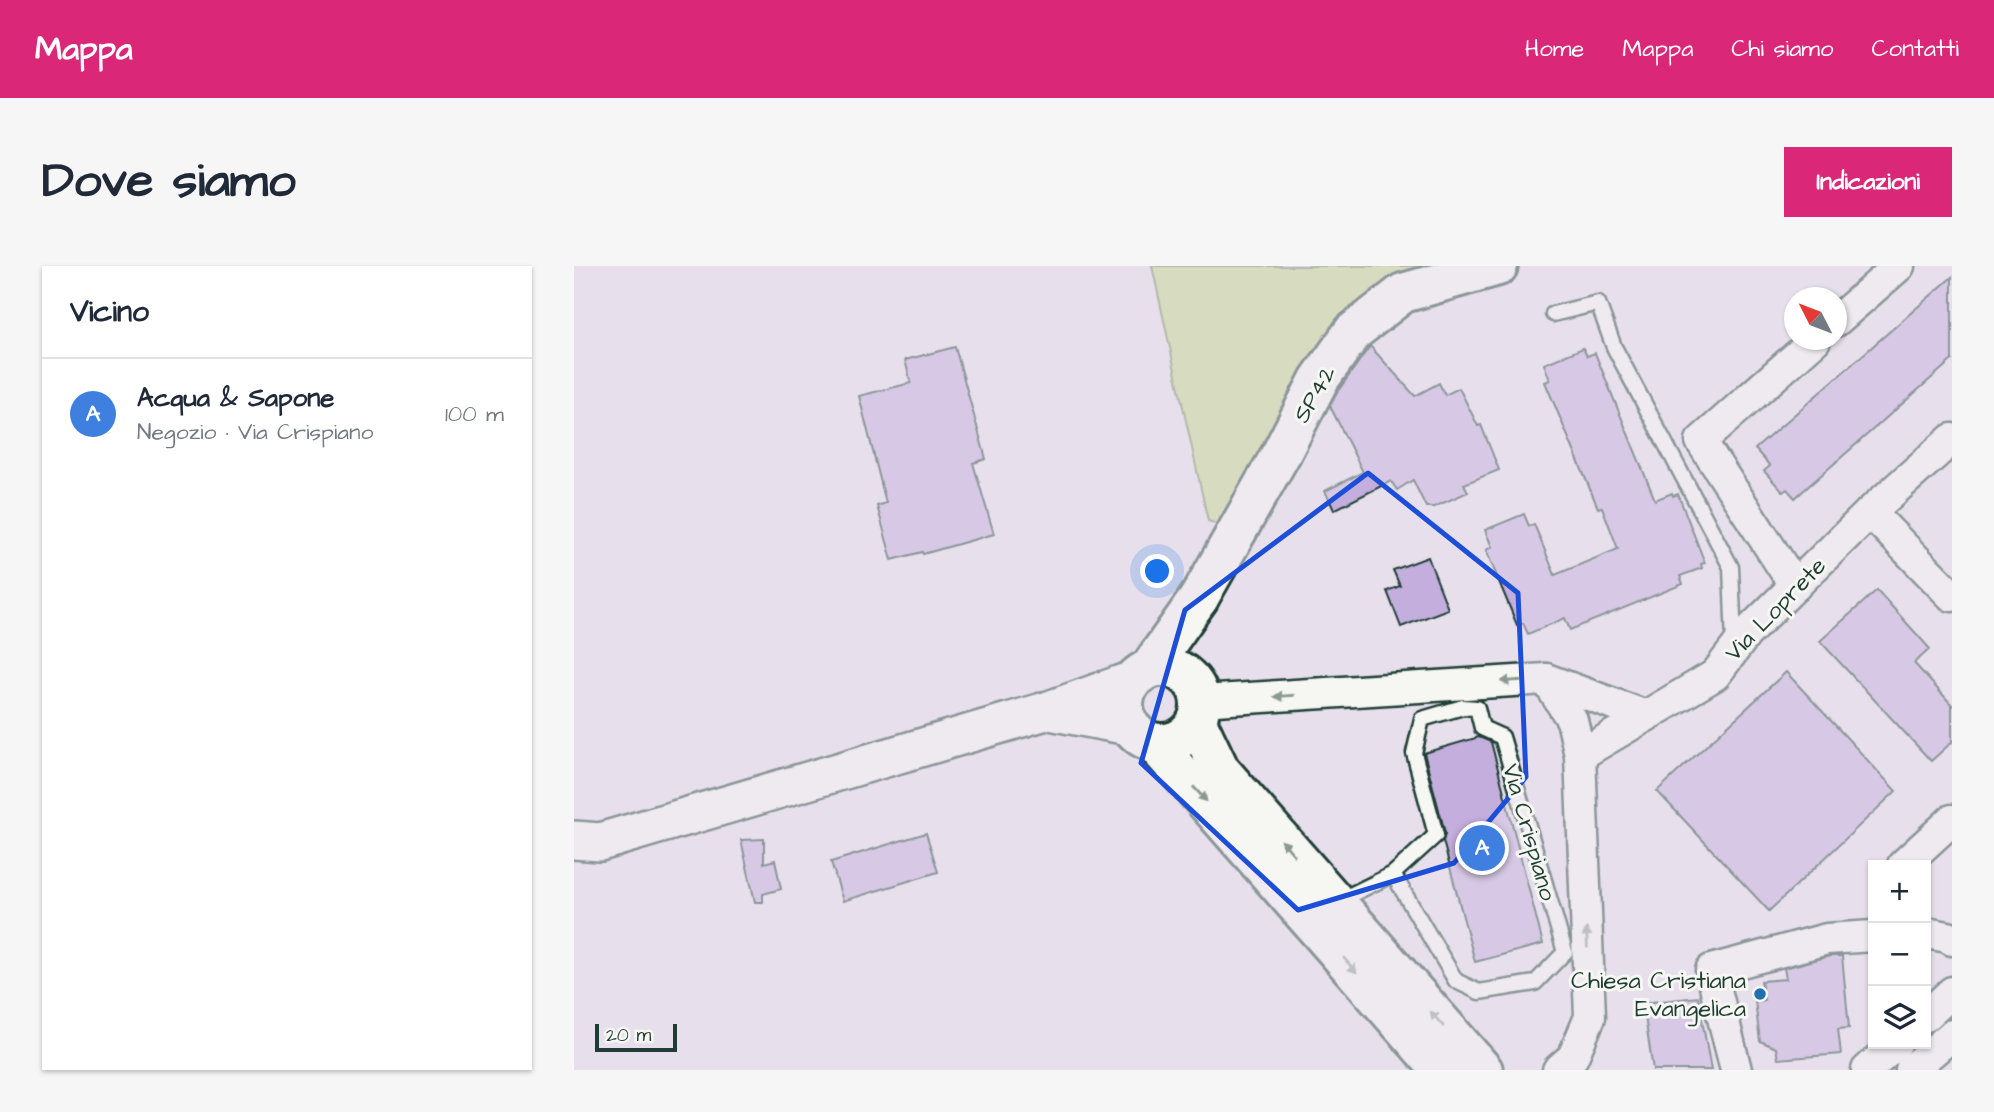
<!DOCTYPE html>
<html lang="it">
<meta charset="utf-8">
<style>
body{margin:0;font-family:"Architects Daughter",sans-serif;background:#f6f6f7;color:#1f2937}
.controls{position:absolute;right:21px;bottom:21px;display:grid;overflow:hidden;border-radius:0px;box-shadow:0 2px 5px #0004}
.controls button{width:63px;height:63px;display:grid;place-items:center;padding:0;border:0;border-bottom:2px solid #e0e1e3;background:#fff;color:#1f2937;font:35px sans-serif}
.compass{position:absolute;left:1210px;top:21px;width:63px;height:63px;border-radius:50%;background:#fff;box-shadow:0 2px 5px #0004;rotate:312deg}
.scale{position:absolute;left:21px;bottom:18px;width:82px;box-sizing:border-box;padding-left:7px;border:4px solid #1f3d34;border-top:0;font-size:19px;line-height:24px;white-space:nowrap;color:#1f3d34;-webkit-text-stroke:5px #f6f6f2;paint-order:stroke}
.you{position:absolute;left:584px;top:306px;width:24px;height:24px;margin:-18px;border:5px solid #fff;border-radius:50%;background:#1a73e8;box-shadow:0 0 0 10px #1a73e833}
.badge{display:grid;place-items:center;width:46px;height:46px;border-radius:50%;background:#db2777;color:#fff;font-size:23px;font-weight:700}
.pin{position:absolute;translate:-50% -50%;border:4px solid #fff;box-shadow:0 2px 7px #0006}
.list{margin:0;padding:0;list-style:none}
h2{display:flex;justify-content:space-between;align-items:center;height:91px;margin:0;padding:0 28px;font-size:30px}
h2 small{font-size:23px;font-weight:400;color:#747a83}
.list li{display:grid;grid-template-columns:46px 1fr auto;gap:21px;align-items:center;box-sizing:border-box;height:112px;padding:0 28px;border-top:2px solid #e0e1e3}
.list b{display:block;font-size:26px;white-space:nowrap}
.list p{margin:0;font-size:23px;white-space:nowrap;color:#747a83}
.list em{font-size:23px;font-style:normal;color:#747a83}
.icon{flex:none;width:38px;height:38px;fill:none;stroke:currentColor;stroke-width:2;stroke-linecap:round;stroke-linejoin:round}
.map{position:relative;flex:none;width:1378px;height:804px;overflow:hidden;border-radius:0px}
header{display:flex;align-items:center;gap:42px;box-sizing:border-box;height:98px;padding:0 35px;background:#db2777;color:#fff}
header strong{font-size:33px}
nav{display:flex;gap:38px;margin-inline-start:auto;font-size:24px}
.intro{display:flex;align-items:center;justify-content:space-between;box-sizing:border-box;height:168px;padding:0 42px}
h1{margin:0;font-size:49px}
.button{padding:18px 32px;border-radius:0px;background:#db2777;color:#fff;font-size:24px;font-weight:700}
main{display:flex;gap:42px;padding:0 42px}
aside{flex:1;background:#fff;border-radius:0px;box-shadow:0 2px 5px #0004}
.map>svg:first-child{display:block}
.green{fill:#c4d589;stroke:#72895e;stroke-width:2}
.building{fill:#c4aedd;stroke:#1f3d34;stroke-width:2}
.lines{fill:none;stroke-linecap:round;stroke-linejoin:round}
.service-casing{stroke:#1f3d34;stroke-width:19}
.minor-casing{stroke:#1f3d34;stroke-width:35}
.tertiary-casing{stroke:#1f3d34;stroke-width:42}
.secondary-casing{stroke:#1f3d34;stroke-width:44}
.primary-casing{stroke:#1f3d34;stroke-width:44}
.service{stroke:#f6f6f2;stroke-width:14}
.minor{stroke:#f6f6f2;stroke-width:30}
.tertiary{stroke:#f6f6f2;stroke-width:37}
.secondary{stroke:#f6f6f2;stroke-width:38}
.primary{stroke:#f6f6f2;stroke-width:38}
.oneway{fill:#8a9a93}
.marked{fill:none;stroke:#1d4ed8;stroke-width:5;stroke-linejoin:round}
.poi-dot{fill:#1f6fb2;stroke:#f6f6f2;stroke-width:2.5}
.labels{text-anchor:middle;stroke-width:6;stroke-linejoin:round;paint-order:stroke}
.street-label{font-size:24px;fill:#1f3d34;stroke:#f6f6f2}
.poi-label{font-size:24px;fill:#1f3d34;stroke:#f6f6f2;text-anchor:end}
</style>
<header>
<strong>Mappa</strong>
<nav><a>Home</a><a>Mappa</a><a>Chi siamo</a><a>Contatti</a></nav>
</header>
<div class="intro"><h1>Dove siamo</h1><a class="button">Indicazioni</a></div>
<main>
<aside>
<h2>Vicino<small></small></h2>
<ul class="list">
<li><span class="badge" style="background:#3f7fe0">A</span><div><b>Acqua &amp; Sapone</b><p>Negozio · Via Crispiano</p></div><em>100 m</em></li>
</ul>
</aside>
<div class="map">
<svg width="1378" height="804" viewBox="0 0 1378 804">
<rect width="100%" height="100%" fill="#e7e0ec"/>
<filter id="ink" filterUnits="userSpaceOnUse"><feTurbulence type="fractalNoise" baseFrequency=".0143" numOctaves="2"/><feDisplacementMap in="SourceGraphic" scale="14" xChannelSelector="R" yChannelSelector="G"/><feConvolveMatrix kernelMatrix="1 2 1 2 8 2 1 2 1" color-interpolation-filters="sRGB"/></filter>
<g filter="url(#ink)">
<polygon class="green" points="578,0 871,0 778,42 648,260 634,255"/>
<g class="building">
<polygon points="1378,11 1378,94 1221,232 1213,223 1209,226 1190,205 1196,200 1181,183"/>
<polygon points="796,80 841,130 865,117 871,129 885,122 904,160 907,159 925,204 890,218 894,226 860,241 852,241 839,214 823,224 817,215 760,244 751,225 789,206 756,140 764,125"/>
<polygon points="381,81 412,193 399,197 420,268 349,288 348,286 318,294 303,240 312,237 285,130 337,117 331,94"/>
<polygon points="1009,82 1013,90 1021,87 1081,234 1098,227 1099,230 1104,228 1131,297 1127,298 1128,302 1106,310 1109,318 996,364 991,352 954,368 949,357 943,359 912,284 918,281 911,264 950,248 955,260 960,258 981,309 1044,283 1028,241 1024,242 971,116 976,114 970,98"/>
<polygon points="854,291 874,343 827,361 813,325 826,320 819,304"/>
<polygon points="1303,324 1356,383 1340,397 1378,439 1378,476 1357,495 1246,375"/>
<polygon points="1212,406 1322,525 1195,645 1083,525"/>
<polygon points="905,471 917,476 969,678 901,696 869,575 871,567 850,487"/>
<polygon points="352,567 364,606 269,635 257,596"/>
<polygon points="190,573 190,597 201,594 207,623 189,628 189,636 181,636 167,574"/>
<polygon points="1256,690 1268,690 1275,762 1264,763 1267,788 1204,793 1202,782 1186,775 1181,735 1190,734 1187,715 1212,713 1210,702"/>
<polygon points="1124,731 1137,804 1079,804 1069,737"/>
</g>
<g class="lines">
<defs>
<g id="service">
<polyline points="979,48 1024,37 1040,81 1157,301 1160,379"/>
<polyline points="762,636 819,608 882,715 905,726 961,717 991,686 928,471 908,462 903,442 889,441 848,453 840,487 862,569 819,608"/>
</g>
<g id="minor">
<polyline points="1262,55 1325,0"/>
<polyline points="1296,246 1378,330"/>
<polyline points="1221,320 1127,175 1241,74"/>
<polyline points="972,413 998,454 1006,489 1016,751 999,791 984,804"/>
<polyline points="626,435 972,413 1072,450"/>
<polyline points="1006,489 1141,409 1173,367 1296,246 1378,173"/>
<polyline points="1329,599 1378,554"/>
<polyline points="1352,667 1374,671 1378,674"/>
<polyline points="1352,750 1378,726"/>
<polyline points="1162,804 1137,704 1253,673 1299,670"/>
<polyline points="1293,804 1322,778"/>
<polyline points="1337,804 1378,769"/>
</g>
<g id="tertiary">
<polyline points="476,445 555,460"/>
<polyline points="0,574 26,576 475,444 559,414"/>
</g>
<polyline id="secondary" points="625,332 708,186 745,114 779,66 829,27 924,0"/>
<g id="primary">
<circle cx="588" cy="439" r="38"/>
<polyline points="575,403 625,332"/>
<polyline points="623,456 646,504 909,804"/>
<polyline points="580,477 867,804"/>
</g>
</defs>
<use href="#service" class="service-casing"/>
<use href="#minor" class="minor-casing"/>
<use href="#tertiary" class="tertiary-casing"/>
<use href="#secondary" class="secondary-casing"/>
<use href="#primary" class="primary-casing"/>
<use href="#service" class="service"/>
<use href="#minor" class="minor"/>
<use href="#tertiary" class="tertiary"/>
<use href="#secondary" class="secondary"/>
<use href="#primary" class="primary"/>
</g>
<defs><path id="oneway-solid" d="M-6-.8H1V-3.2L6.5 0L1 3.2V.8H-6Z" transform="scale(1.75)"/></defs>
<g class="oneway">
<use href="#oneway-solid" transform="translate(937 415) rotate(176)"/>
<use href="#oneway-solid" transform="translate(710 430) rotate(176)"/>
<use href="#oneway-solid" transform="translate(626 528) rotate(48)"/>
<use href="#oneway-solid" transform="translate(714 582) rotate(-131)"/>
<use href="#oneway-solid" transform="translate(1013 672) rotate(-92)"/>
<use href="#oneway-solid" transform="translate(776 699) rotate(49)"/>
<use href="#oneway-solid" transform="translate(863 753) rotate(-131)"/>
</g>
</g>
<path d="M0 0H1378V804H0ZM794,207L944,327L952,511L880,597L724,644L567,497L611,344Z" fill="#e7e0ec" fill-opacity=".55" fill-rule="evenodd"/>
<path class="marked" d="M794,207L944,327L952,511L880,597L724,644L567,497L611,344Z"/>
<circle class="poi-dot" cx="1186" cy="728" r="7"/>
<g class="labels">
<g class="street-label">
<text transform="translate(740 128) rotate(-60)" y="8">SP42</text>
<text transform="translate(1201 343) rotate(-46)" y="8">Via Loprete</text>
<text transform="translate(956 566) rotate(74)" y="8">Via Crispiano</text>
</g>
<g class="poi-label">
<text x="1172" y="722">Chiesa Cristiana<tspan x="1172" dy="28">Evangelica</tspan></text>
</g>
</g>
</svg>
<div class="controls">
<button>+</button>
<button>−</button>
<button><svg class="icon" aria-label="layers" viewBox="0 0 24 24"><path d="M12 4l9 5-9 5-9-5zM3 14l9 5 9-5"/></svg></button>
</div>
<svg class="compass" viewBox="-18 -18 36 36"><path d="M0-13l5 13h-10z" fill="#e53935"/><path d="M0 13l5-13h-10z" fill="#747a83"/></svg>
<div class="scale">20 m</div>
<div class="you"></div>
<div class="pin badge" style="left:908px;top:582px;background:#3f7fe0">A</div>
</div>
</main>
